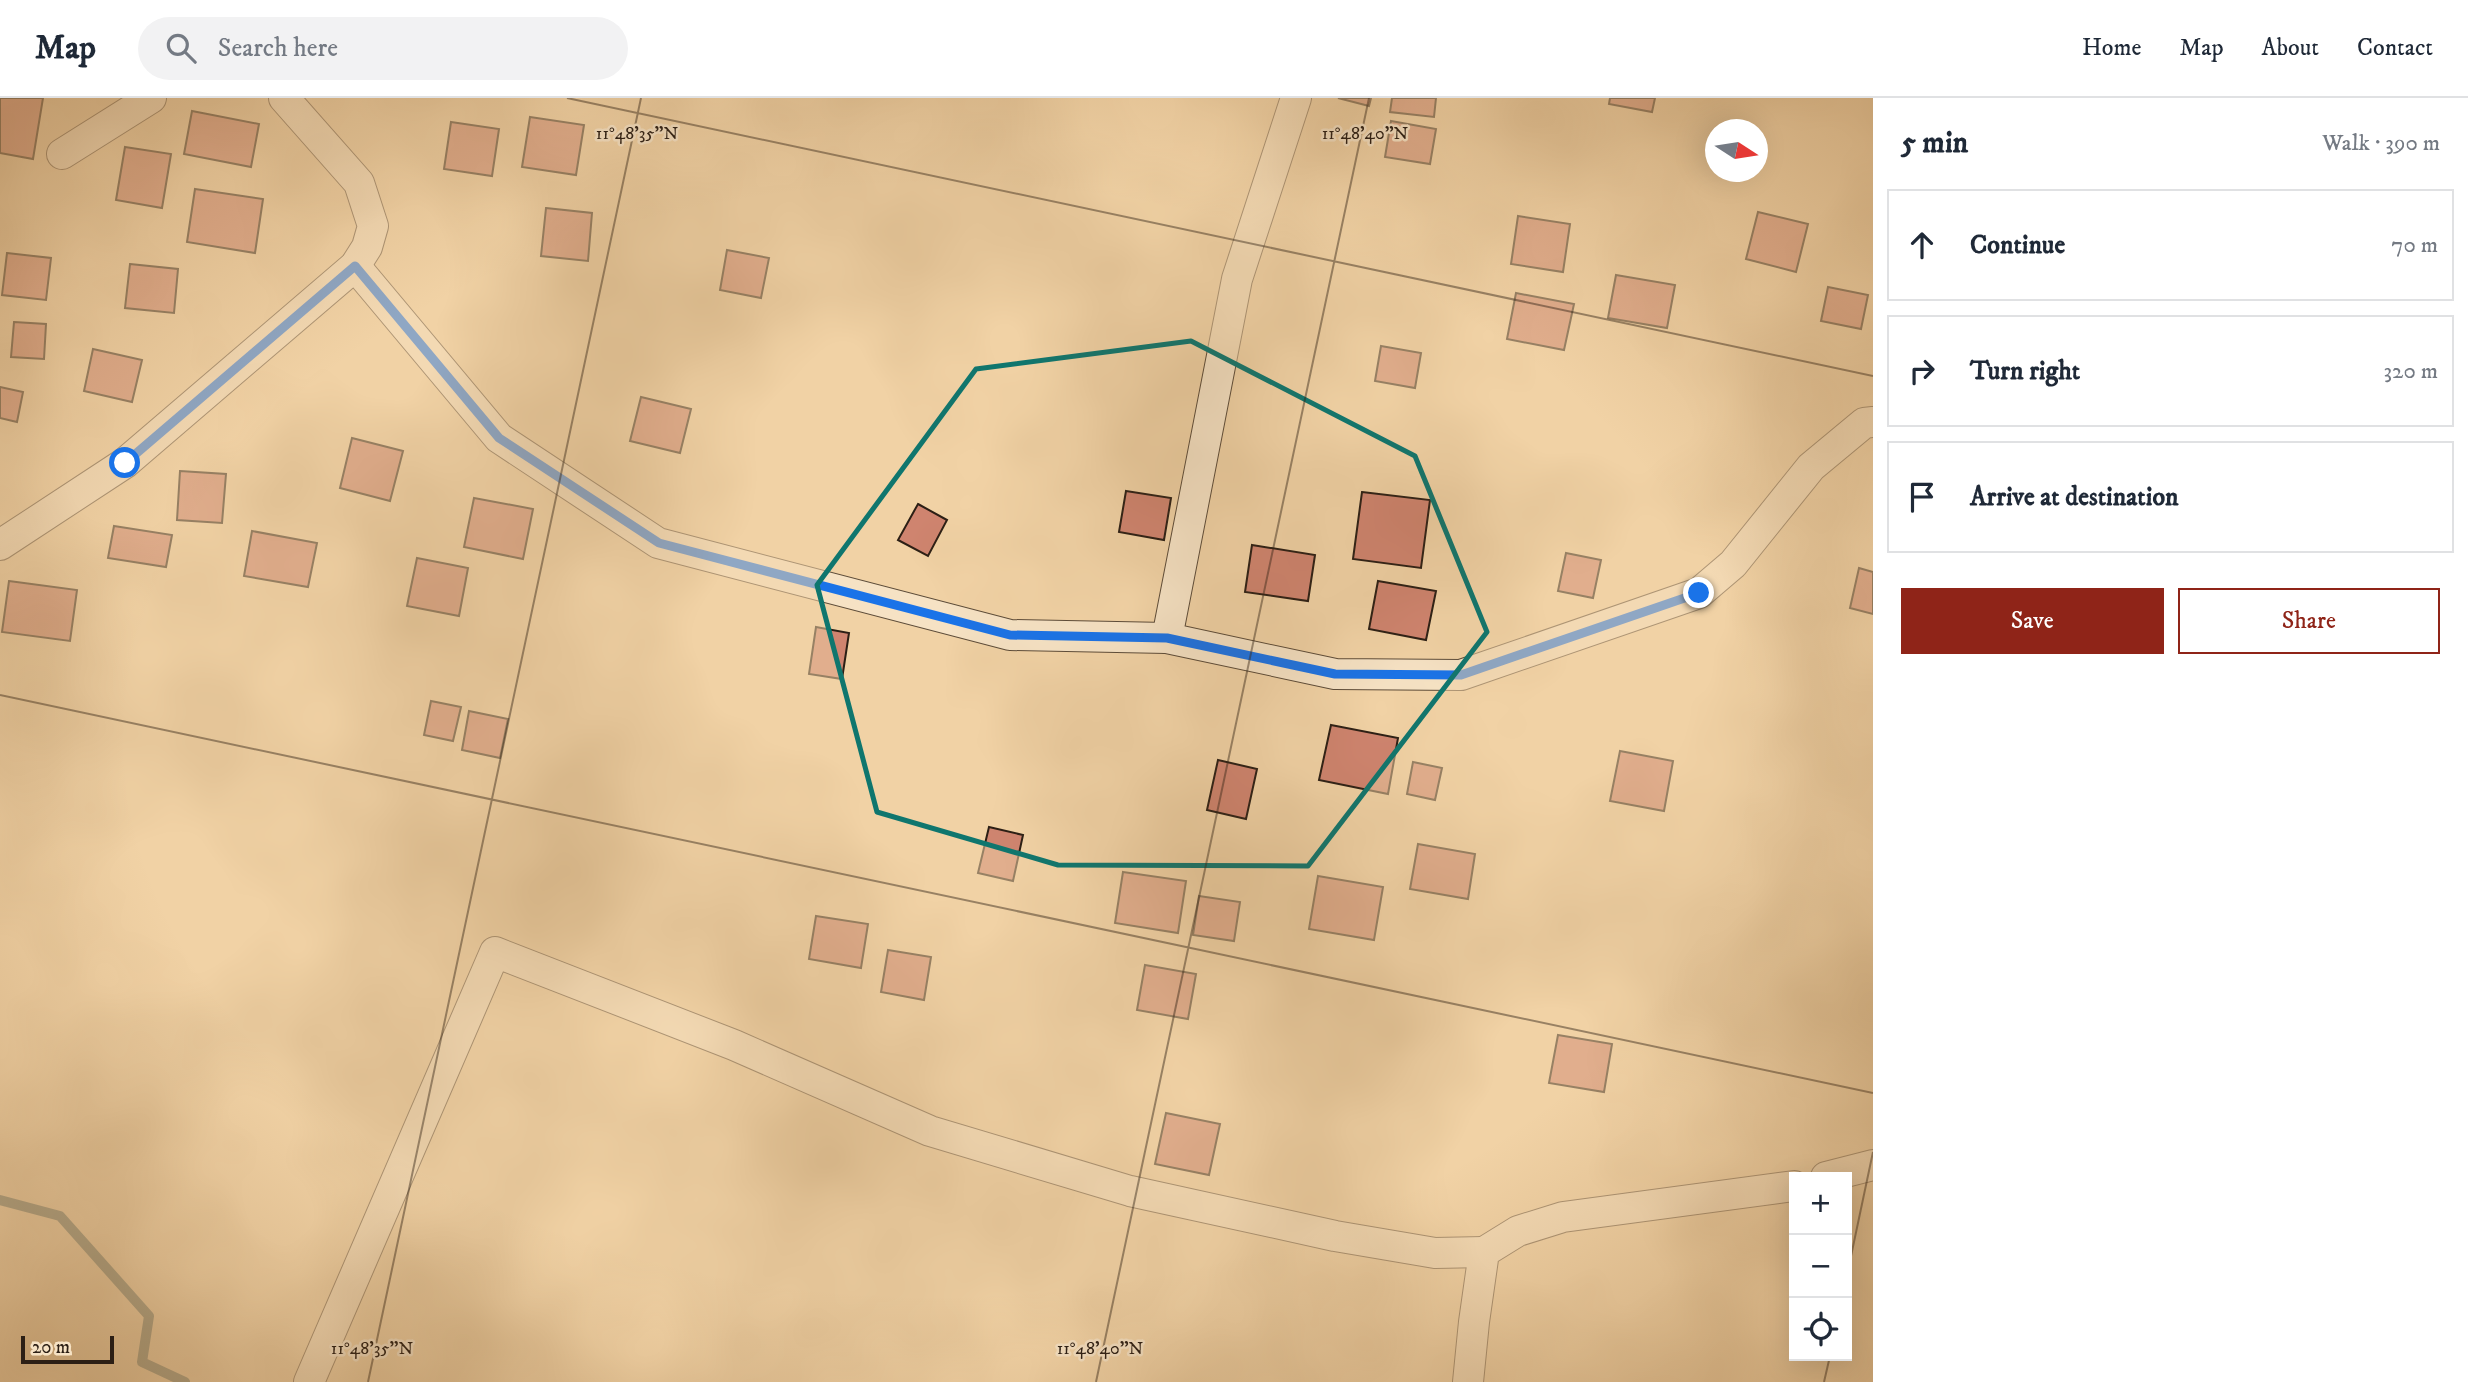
<!DOCTYPE html>
<meta charset="utf-8">
<style>
body{margin:0;font-family:"IM FELL DW Pica",serif;background:#f2f2f3;color:#1f2937}
.controls{position:absolute;right:21px;bottom:21px;display:grid;overflow:hidden;border-radius:0px;box-shadow:0 7px 28px #0002}
.controls button{width:63px;height:63px;display:grid;place-items:center;padding:0;border:0;border-bottom:2px solid #e0e1e3;background:#fff;color:#1f2937;font:35px sans-serif}
.compass{position:absolute;left:1705px;top:21px;width:63px;height:63px;border-radius:50%;background:#fff;box-shadow:0 7px 28px #0002;rotate:102deg}
.scale{position:absolute;left:21px;bottom:18px;width:93px;box-sizing:border-box;padding-left:7px;border:4px solid #2c1f15;border-top:0;font-size:19px;line-height:24px;white-space:nowrap;color:#2c1f15;-webkit-text-stroke:5px #f6e2c4;paint-order:stroke}
.stop{position:absolute;width:21px;height:21px;margin:-16px;border:5px solid #1a73e8;border-radius:50%;background:#fff}
.stop.end{background:#1a73e8;border-color:#fff;box-shadow:0 2px 7px #0008}
.list{margin:0;padding:0;list-style:none}
h2{display:flex;justify-content:space-between;align-items:center;height:91px;margin:0;padding:0 28px;font-size:30px}
h2 small{font-size:23px;font-weight:400;color:#747a83}
.list li{display:grid;grid-template-columns:46px 1fr auto;gap:21px;align-items:center;box-sizing:border-box;height:112px;margin:0 14px 14px;padding:0 14px;border:2px solid #e0e1e3;border-radius:0px}
.list b{display:block;font-size:26px;white-space:nowrap}
.list em{font-size:23px;font-style:normal;color:#747a83}
.actions{display:flex;gap:14px;padding:21px 28px}
.actions a{flex:1;padding:16px 0;border:2px solid #8f2418;border-radius:0px;text-align:center;font-size:24px;color:#8f2418}
.actions .main{background:#8f2418;color:#fff}
.icon{flex:none;width:38px;height:38px;fill:none;stroke:currentColor;stroke-width:2;stroke-linecap:round;stroke-linejoin:round}
.map{position:relative;flex:none;width:1873px;height:1284px;overflow:hidden}
header{display:flex;align-items:center;gap:42px;box-sizing:border-box;height:98px;padding:0 35px;background:#fff;border-bottom:2px solid #e0e1e3}
header strong{font-size:33px}
nav{display:flex;gap:38px;margin-inline-start:auto;font-size:24px}
.search{width:490px;height:63px;background:#f2f2f3;display:flex;align-items:center;gap:18px;box-sizing:border-box;padding:0 24px;border-radius:38px;color:#747a83;font-size:26px}
main{display:flex}
aside{flex:1;background:#fff}
.map>svg:first-child{display:block}
.lines{fill:none;stroke-linecap:round;stroke-linejoin:round}
.stream{stroke:#6f7b6b;stroke-width:10}
.building{fill:#cf846f;stroke:#2c1f15;stroke-width:2}
.minor-casing{stroke:#5d4c39;stroke-width:32}
.minor{stroke:#f6e2c4;stroke-width:30}
.route{stroke:#1a73e8;stroke-width:9}
.marked{fill:none;stroke:#0f766e;stroke-width:5;stroke-linejoin:round}
.ticks{fill:none;stroke:#2c1f15;stroke-width:2;stroke-opacity:0.45}
.ticks-label{font-size:18px;text-anchor:middle;fill:#2c1f15;stroke:#f6e2c4;stroke-width:5;stroke-linejoin:round;paint-order:stroke}
</style>
<header>
<strong>Map</strong>
<div class="search"><svg class="icon" aria-label="search" viewBox="0 0 24 24"><circle cx="10" cy="10" r="6"/><path d="M15 15l6 6"/></svg>Search here</div>
<nav><a>Home</a><a>Map</a><a>About</a><a>Contact</a></nav>
</header>
<main>
<div class="map">
<svg width="1873" height="1284" viewBox="0 0 1873 1284">
<rect width="100%" height="100%" fill="#f1d2a5"/>
<filter id="stains"><feTurbulence type="fractalNoise" baseFrequency=".00286" numOctaves="4"/><feColorMatrix values="0 0 0 0 .2 0 0 0 0 .09 0 0 0 0 .02 0 0 0 .5 -.17"/></filter>
<radialGradient id="worn" r=".72"><stop offset=".6" stop-color="#630" stop-opacity="0"/><stop offset="1" stop-color="#630" stop-opacity=".3"/></radialGradient>
<g class="lines">
<polyline class="stream" points="0,1102 60,1118 149,1218 142,1264 185,1284"/>
</g>
<g class="building">
<polygon points="0,0 43,0 33,61 0,55"/>
<polygon points="1338,0 1371,0 1369,8"/>
<polygon points="1392,0 1436,0 1434,19 1390,14"/>
<polygon points="1610,0 1655,0 1652,14 1609,6"/>
<polygon points="192,13 259,26 251,69 184,56"/>
<polygon points="530,19 584,27 576,77 522,69"/>
<polygon points="1391,23 1436,31 1430,66 1385,59"/>
<polygon points="451,24 499,31 492,78 444,71"/>
<polygon points="125,49 171,56 162,110 116,102"/>
<polygon points="195,91 263,101 255,155 187,144"/>
<polygon points="546,110 592,115 588,163 541,158"/>
<polygon points="1758,114 1808,126 1796,174 1746,161"/>
<polygon points="1518,118 1570,126 1563,174 1511,166"/>
<polygon points="727,152 769,160 761,200 720,192"/>
<polygon points="7,155 51,160 46,202 2,197"/>
<polygon points="130,166 178,171 174,215 125,210"/>
<polygon points="1616,177 1675,187 1667,230 1608,220"/>
<polygon points="1828,189 1868,197 1861,231 1821,223"/>
<polygon points="1516,195 1574,206 1564,252 1507,241"/>
<polygon points="14,224 46,226 44,261 11,259"/>
<polygon points="1381,248 1421,255 1415,290 1375,283"/>
<polygon points="93,251 142,262 132,304 84,293"/>
<polygon points="0,289 23,294 17,324 0,320"/>
<polygon points="641,299 691,311 680,355 630,343"/>
<polygon points="352,340 403,353 390,403 340,390"/>
<polygon points="180,373 226,376 222,425 177,422"/>
<polygon points="1126,393 1171,400 1164,442 1119,434"/>
<polygon points="1362,394 1430,402 1421,470 1353,461"/>
<polygon points="474,400 533,411 523,461 464,449"/>
<polygon points="918,406 947,422 928,458 898,442"/>
<polygon points="114,428 172,437 166,469 108,460"/>
<polygon points="252,433 317,445 308,489 244,478"/>
<polygon points="1252,447 1315,457 1308,503 1245,494"/>
<polygon points="1566,455 1601,462 1593,500 1558,493"/>
<polygon points="417,460 468,470 459,518 407,508"/>
<polygon points="1859,470 1873,474 1873,516 1850,510"/>
<polygon points="9,483 77,492 70,543 2,534"/>
<polygon points="1378,483 1436,493 1426,542 1369,531"/>
<polygon points="816,529 849,535 842,581 809,576"/>
<polygon points="431,603 461,609 453,643 424,637"/>
<polygon points="469,613 508,621 500,660 462,652"/>
<polygon points="1331,627 1398,640 1388,696 1319,682"/>
<polygon points="1620,653 1673,663 1664,713 1610,703"/>
<polygon points="1218,662 1257,671 1246,721 1207,712"/>
<polygon points="1413,664 1442,670 1435,702 1407,696"/>
<polygon points="989,729 1023,737 1013,783 978,775"/>
<polygon points="1418,746 1475,756 1468,801 1410,791"/>
<polygon points="1123,774 1186,783 1178,835 1115,825"/>
<polygon points="1318,778 1383,789 1374,842 1309,831"/>
<polygon points="1199,798 1240,804 1234,843 1193,837"/>
<polygon points="816,818 868,826 861,870 809,861"/>
<polygon points="888,852 931,859 924,902 881,894"/>
<polygon points="1145,867 1196,876 1188,921 1137,912"/>
<polygon points="1558,937 1612,946 1604,994 1549,985"/>
<polygon points="1166,1015 1220,1026 1209,1077 1155,1066"/>
</g>
<g class="lines">
<defs>
<g id="minor">
<polyline points="62,56 151,0"/>
<polyline points="355,168 499,340 658,445 1010,537 1167,540 1335,576 1461,577 1699,495 1733,466 1811,369 1864,325 1873,324"/>
<polyline points="0,447 125,365 355,168 367,149 373,128 359,85 284,0"/>
<polyline points="1167,540 1237,181 1296,0"/>
<polyline points="1826,1079 1873,1067"/>
<polyline points="309,1284 495,854 734,947 930,1033 1130,1093 1335,1138 1435,1155 1484,1154"/>
<polyline points="1468,1284 1474,1224 1484,1154 1518,1133 1563,1119 1794,1088"/>
</g>
</defs>
<use href="#minor" class="minor-casing"/>
<use href="#minor" class="minor"/>
</g>
<g class="lines">
<polyline class="route" points="125,365 355,168 499,340 659,445 1010,537 1167,540 1335,576 1461,577 1699,495"/>
</g>
<path d="M0 0H1873V1284H0ZM1191,243L1415,358L1487,534L1308,768L1058,767L877,714L817,487L976,271Z" fill="#f1d2a5" fill-opacity=".55" fill-rule="evenodd"/>
<path class="marked" d="M1191,243L1415,358L1487,534L1308,768L1058,767L877,714L817,487L976,271Z"/>
<path class="ticks" d="M567,0L1873,278M0,597L1873,995M1847,1177L1873,1054M368,1284L641,0M1096,1284L1369,0M1824,1284L1830,1258"/>
<g class="ticks-label">
<text x="637" y="41">11°48'35"N</text>
<text x="1365" y="41">11°48'40"N</text>
<text x="372" y="1256">11°48'35"N</text>
<text x="1100" y="1256">11°48'40"N</text>
</g>
<rect width="100%" height="100%" filter="url(#stains)"/>
<rect width="100%" height="100%" fill="url(#worn)"/>
</svg>
<div class="controls">
<button>+</button>
<button>−</button>
<button><svg class="icon" aria-label="locate" viewBox="0 0 24 24"><circle cx="12" cy="12" r="6"/><path d="M12 2v4M12 18v4M2 12h4M18 12h4"/></svg></button>
</div>
<svg class="compass" viewBox="-18 -18 36 36"><path d="M0-13l5 13h-10z" fill="#e53935"/><path d="M0 13l5-13h-10z" fill="#747a83"/></svg>
<div class="scale">20 m</div>
<div class="stop" style="left:125px;top:365px"></div>
<div class="stop end" style="left:1699px;top:495px"></div>
</div>
<aside>
<h2>5 min<small>Walk · 390 m</small></h2>
<ul class="list">
<li><svg class="icon" aria-label="ahead" viewBox="0 0 24 24"><path d="M12 20V5M6 11l6-6 6 6"/></svg><div><b>Continue</b></div><em>70 m</em></li>
<li><svg class="icon" aria-label="right" viewBox="0 0 24 24"><path d="M7 20v-9h11M14 6l5 5-5 5"/></svg><div><b>Turn right</b></div><em>320 m</em></li>
<li><svg class="icon" aria-label="arrive" viewBox="0 0 24 24"><path d="M6 21V4h12l-3 4 3 4H6"/></svg><div><b>Arrive at destination</b></div></li>
</ul>
<div class="actions"><a class="main">Save</a><a>Share</a></div>
</aside>
</main>
